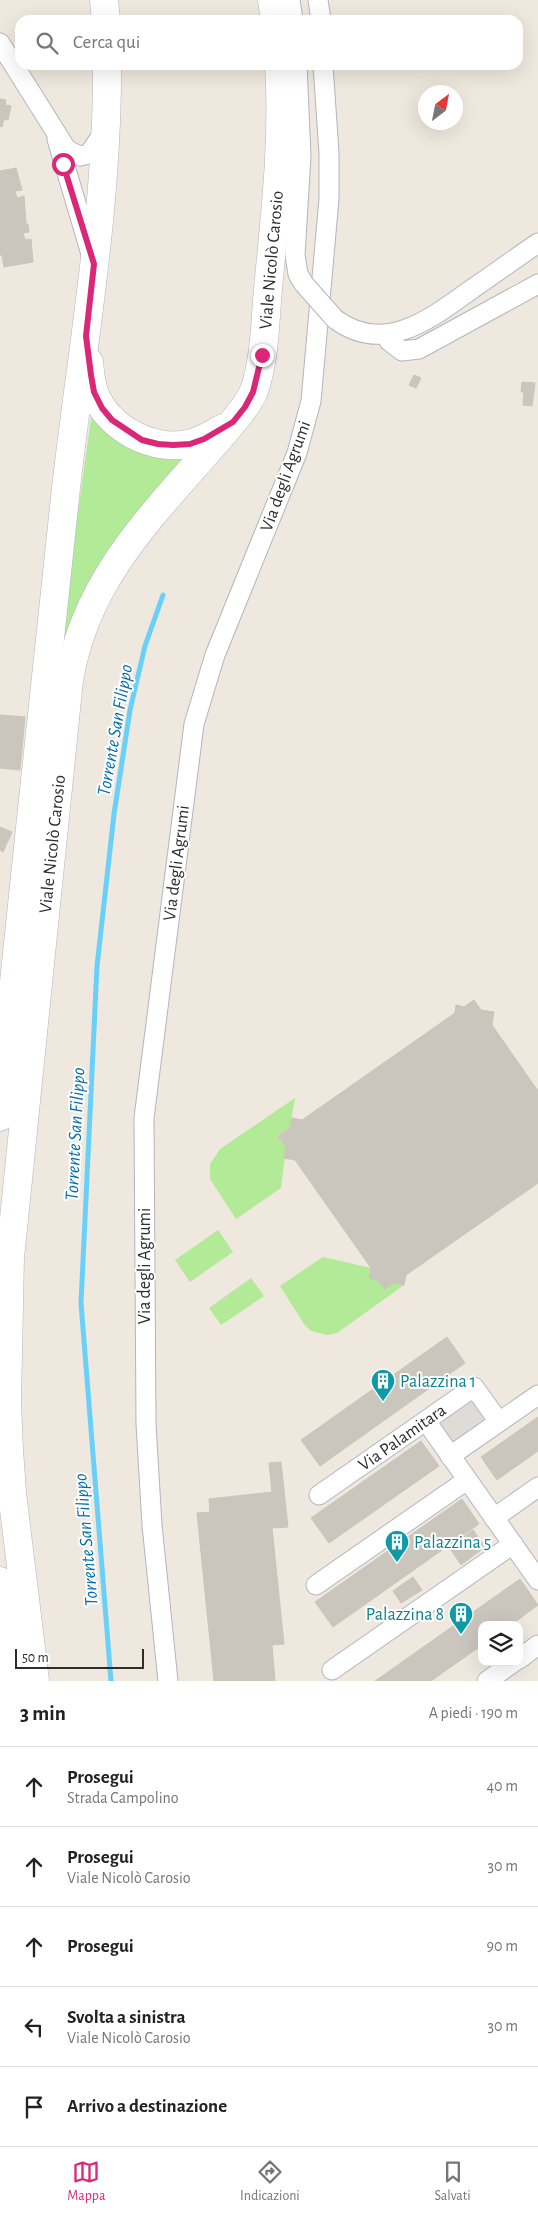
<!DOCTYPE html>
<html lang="it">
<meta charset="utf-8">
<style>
body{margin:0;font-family:"Alegreya Sans",sans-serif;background:#f2f2f2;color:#222}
.controls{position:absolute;right:15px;bottom:15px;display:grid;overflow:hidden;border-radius:10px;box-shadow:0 5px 20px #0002}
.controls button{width:45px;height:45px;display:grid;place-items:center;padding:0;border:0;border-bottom:1px solid #e0e0e0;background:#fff;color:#222;font:25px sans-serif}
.compass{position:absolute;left:418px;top:85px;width:45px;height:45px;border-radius:50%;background:#fff;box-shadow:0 5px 20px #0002;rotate:32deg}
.scale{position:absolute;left:15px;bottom:12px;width:129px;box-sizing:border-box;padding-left:5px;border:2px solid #2d2d2d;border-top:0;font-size:14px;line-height:18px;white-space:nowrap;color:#2d2d2d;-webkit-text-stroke:4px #fff;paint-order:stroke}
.stop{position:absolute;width:15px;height:15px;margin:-11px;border:4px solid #db2777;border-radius:50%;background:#fff}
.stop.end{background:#db2777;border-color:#fff;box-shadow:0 1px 5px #0008}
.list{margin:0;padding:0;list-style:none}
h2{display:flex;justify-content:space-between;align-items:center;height:65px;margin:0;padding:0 20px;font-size:21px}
h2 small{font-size:16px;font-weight:400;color:#767676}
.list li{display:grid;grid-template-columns:32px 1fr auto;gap:15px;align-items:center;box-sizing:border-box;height:80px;padding:0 20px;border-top:1px solid #e0e0e0}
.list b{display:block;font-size:19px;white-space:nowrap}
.list p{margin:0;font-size:16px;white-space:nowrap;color:#767676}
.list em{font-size:16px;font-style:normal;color:#767676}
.icon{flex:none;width:28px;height:28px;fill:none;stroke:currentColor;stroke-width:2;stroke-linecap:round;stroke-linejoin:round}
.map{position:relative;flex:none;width:538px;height:1681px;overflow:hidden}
.search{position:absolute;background:#fff;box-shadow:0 5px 20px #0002;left:15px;right:15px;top:15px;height:55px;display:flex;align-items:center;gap:12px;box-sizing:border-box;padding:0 18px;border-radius:15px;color:#767676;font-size:19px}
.sheet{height:465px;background:#fff}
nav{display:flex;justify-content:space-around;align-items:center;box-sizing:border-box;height:70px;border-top:1px solid #e0e0e0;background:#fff;font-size:14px;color:#767676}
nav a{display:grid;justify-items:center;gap:2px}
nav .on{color:#db2777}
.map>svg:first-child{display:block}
.green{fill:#b2ea97}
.plaza{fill:#dfdbd6}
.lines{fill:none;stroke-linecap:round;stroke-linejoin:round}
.stream{stroke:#69d1f9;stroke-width:5}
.building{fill:#cbc6bd;stroke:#cbc4b7}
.street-casing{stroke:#b2b5c1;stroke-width:21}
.secondary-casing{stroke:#b2b5c1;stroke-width:29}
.street{stroke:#fff;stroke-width:19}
.secondary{stroke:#fff;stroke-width:28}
.street-bridge-casing{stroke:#b2b5c1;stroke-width:21;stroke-linecap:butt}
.street-bridge{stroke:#fff;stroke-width:19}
.route{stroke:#db2777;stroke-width:6}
.labels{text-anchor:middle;stroke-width:4;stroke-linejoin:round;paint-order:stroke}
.street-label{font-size:18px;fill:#2d2d2d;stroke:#fff}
.culture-label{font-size:18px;fill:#0d838f;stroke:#fff;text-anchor:start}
.water-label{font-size:19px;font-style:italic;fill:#026fac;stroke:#fff}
</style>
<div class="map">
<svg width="538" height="1681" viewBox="0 0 538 1681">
<rect width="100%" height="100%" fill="#efe8de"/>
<g class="green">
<polygon points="92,411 189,457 64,649 59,649"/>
<polygon points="295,1098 290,1128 278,1136 286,1147 281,1188 236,1219 210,1179 210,1164 220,1149"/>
<polygon points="218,1230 233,1252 190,1282 175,1260"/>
<polygon points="323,1257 371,1268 369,1278 379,1281 385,1289 393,1283 404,1285 337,1333 327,1335 311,1331 304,1324 280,1286"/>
<polygon points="251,1278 264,1296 221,1325 209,1308"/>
</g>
<polygon class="plaza" points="474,1387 499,1422 450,1456 426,1421"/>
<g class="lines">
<polyline class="stream" points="111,1681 81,1303 97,966 114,814 130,710 145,646 163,595"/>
</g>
<g class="building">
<polygon points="0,99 6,100 5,105 11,106 8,120 4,119 2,127 0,126"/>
<polygon points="16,168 22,190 15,191 17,198 24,196 26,224 28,224 29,232 23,233 25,240 31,239 33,262 4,267 2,255 0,255 0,171"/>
<polygon points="414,375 421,378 416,388 409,385"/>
<polygon points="522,382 535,383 532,406 523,405 524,392 521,392"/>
<polygon points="0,715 25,717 20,770 0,768"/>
<polygon points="0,827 12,832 3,852 0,850"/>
<polygon points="474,1000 481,1010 494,1012 492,1025 538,1091 538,1183 406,1275 404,1285 393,1283 385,1289 379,1281 369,1278 371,1268 295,1160 284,1158 286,1147 278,1136 290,1128 292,1118 302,1120 455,1013 456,1005 464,1007"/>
<polygon points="447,1337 465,1363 320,1466 301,1440"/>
<polygon points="538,1417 538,1451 497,1480 481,1457"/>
<polygon points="421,1441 439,1466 329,1543 311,1518"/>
<polygon points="281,1462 288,1527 272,1528 284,1644 272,1645 275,1681 214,1681 197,1513 210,1512 209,1499 272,1492 269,1463"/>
<polygon points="462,1499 479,1524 333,1627 315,1602"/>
<polygon points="473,1530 485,1547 461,1565 449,1547"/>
<polygon points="413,1577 422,1590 401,1603 393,1591"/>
<polygon points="520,1579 538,1605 511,1625 482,1625 482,1645 431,1681 375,1681"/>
</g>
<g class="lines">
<defs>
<g id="street">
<polyline points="290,0 293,20"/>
<polyline points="318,0 321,20"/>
<polyline points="0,43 67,150 80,156 89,154 104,132"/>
<polyline points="297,65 301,156 295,255 298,274 304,284"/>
<polyline points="57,139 91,254"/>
<path d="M335,319C384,356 432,318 472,289C494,274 516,258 538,243"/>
<polyline points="386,334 389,341 402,351 419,349 538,284"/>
<polyline points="426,1421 538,1580"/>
<polyline points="450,1456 538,1395"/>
<polyline points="319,1495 474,1387 499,1422"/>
<polyline points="494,1518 538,1487"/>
<polyline points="316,1585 467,1480"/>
<polyline points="519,1659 538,1645"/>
<polyline points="332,1670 513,1544"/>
<polyline points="168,1681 152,1525 146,1424 144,1118 194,724 215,655 297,453 311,401 329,199 329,153 323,65"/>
<polyline points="487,1681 514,1662"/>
</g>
<g id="secondary">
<polyline points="104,0 106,20"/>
<polyline points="272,0 275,20"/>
<path d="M89,362C90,372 91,383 94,392C108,429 154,453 192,443C203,440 213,434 223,428"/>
<path d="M0,1117C23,907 42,698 66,488C82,347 108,207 107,65"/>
<polyline points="0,1581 12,1681"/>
<path d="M35,1681L12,1493L9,1449L7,1401L10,1258L69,680C87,570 165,504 233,422C241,412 249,403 254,391C265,359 265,322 268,289C275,214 284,140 279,65"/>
</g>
</defs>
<use href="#street" class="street-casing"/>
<use href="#secondary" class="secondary-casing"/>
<use href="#street" class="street"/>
<use href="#secondary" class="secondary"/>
<defs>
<polyline id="street-bridge" points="304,284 335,319"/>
</defs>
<use href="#street-bridge" class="street-bridge-casing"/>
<use href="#street-bridge" class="street-bridge"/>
</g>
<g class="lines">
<polyline class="route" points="63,164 94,264 86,336 91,375 94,392 102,408 112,420 142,440 158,444 173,445 190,444 204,439 233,422 245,407 253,392 262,355"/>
</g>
<defs>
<symbol id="building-pin" viewBox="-11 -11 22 30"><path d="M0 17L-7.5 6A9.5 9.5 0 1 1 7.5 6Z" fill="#0f9aa8" stroke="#fff"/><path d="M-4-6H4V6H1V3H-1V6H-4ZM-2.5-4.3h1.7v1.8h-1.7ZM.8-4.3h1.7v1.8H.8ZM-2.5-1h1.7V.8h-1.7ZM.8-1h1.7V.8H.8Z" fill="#fff"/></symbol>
</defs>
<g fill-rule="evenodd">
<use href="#building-pin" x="369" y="1367" width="28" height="38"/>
<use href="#building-pin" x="383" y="1528" width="28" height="38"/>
<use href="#building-pin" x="447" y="1600" width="28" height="38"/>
</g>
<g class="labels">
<g class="street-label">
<text transform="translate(271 260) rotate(-85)" y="6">Viale Nicolò Carosio</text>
<text transform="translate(285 476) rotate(-70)" y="6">Via degli Agrumi</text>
<text transform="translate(52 844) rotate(-84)" y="6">Viale Nicolò Carosio</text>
<text transform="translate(176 863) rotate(-83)" y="6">Via degli Agrumi</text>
<text transform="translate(144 1266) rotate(-90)" y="6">Via degli Agrumi</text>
<text transform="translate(402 1437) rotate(-35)" y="6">Via Palamitara</text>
</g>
<g class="culture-label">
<text x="400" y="1387">Palazzina 1</text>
<text x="414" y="1548">Palazzina 5</text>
<text x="444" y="1620" text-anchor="end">Palazzina 8</text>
</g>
<g class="water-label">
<text transform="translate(114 730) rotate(-80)" y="7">Torrente San Filippo</text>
<text transform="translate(74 1134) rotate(-87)" y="7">Torrente San Filippo</text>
<text transform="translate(85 1540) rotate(-95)" y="7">Torrente San Filippo</text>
</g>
</g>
</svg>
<div class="controls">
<button><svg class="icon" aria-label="layers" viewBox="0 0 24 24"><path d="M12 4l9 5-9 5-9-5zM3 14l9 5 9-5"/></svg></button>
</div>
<svg class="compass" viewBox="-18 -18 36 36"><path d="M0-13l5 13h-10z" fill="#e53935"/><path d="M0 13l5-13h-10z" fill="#767676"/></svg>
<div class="scale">50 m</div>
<div class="stop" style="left:63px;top:164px"></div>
<div class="stop end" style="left:262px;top:355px"></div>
<div class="search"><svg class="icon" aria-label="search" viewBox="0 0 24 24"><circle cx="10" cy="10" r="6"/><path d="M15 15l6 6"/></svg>Cerca qui</div>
</div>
<section class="sheet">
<h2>3 min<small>A piedi · 190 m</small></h2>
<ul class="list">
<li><svg class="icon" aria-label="ahead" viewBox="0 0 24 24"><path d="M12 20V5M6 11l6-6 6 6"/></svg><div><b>Prosegui</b><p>Strada Campolino</p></div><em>40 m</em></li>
<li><svg class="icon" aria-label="ahead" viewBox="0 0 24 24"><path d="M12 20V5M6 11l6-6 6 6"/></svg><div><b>Prosegui</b><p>Viale Nicolò Carosio</p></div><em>30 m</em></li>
<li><svg class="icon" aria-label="ahead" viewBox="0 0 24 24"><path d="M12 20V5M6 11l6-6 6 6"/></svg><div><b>Prosegui</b></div><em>90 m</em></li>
<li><svg class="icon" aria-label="left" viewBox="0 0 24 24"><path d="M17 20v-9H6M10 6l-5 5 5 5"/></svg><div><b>Svolta a sinistra</b><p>Viale Nicolò Carosio</p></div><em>30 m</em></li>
<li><svg class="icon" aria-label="arrive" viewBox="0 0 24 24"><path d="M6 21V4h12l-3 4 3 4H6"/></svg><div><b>Arrivo a destinazione</b></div></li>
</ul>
</section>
<nav>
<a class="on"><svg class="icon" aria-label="map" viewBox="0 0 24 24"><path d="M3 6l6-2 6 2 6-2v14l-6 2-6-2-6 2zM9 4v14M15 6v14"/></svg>Mappa</a>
<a><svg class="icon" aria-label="directions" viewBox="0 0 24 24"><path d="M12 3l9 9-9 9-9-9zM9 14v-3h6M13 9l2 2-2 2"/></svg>Indicazioni</a>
<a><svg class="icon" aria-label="saved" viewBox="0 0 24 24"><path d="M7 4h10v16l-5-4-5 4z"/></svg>Salvati</a>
</nav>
